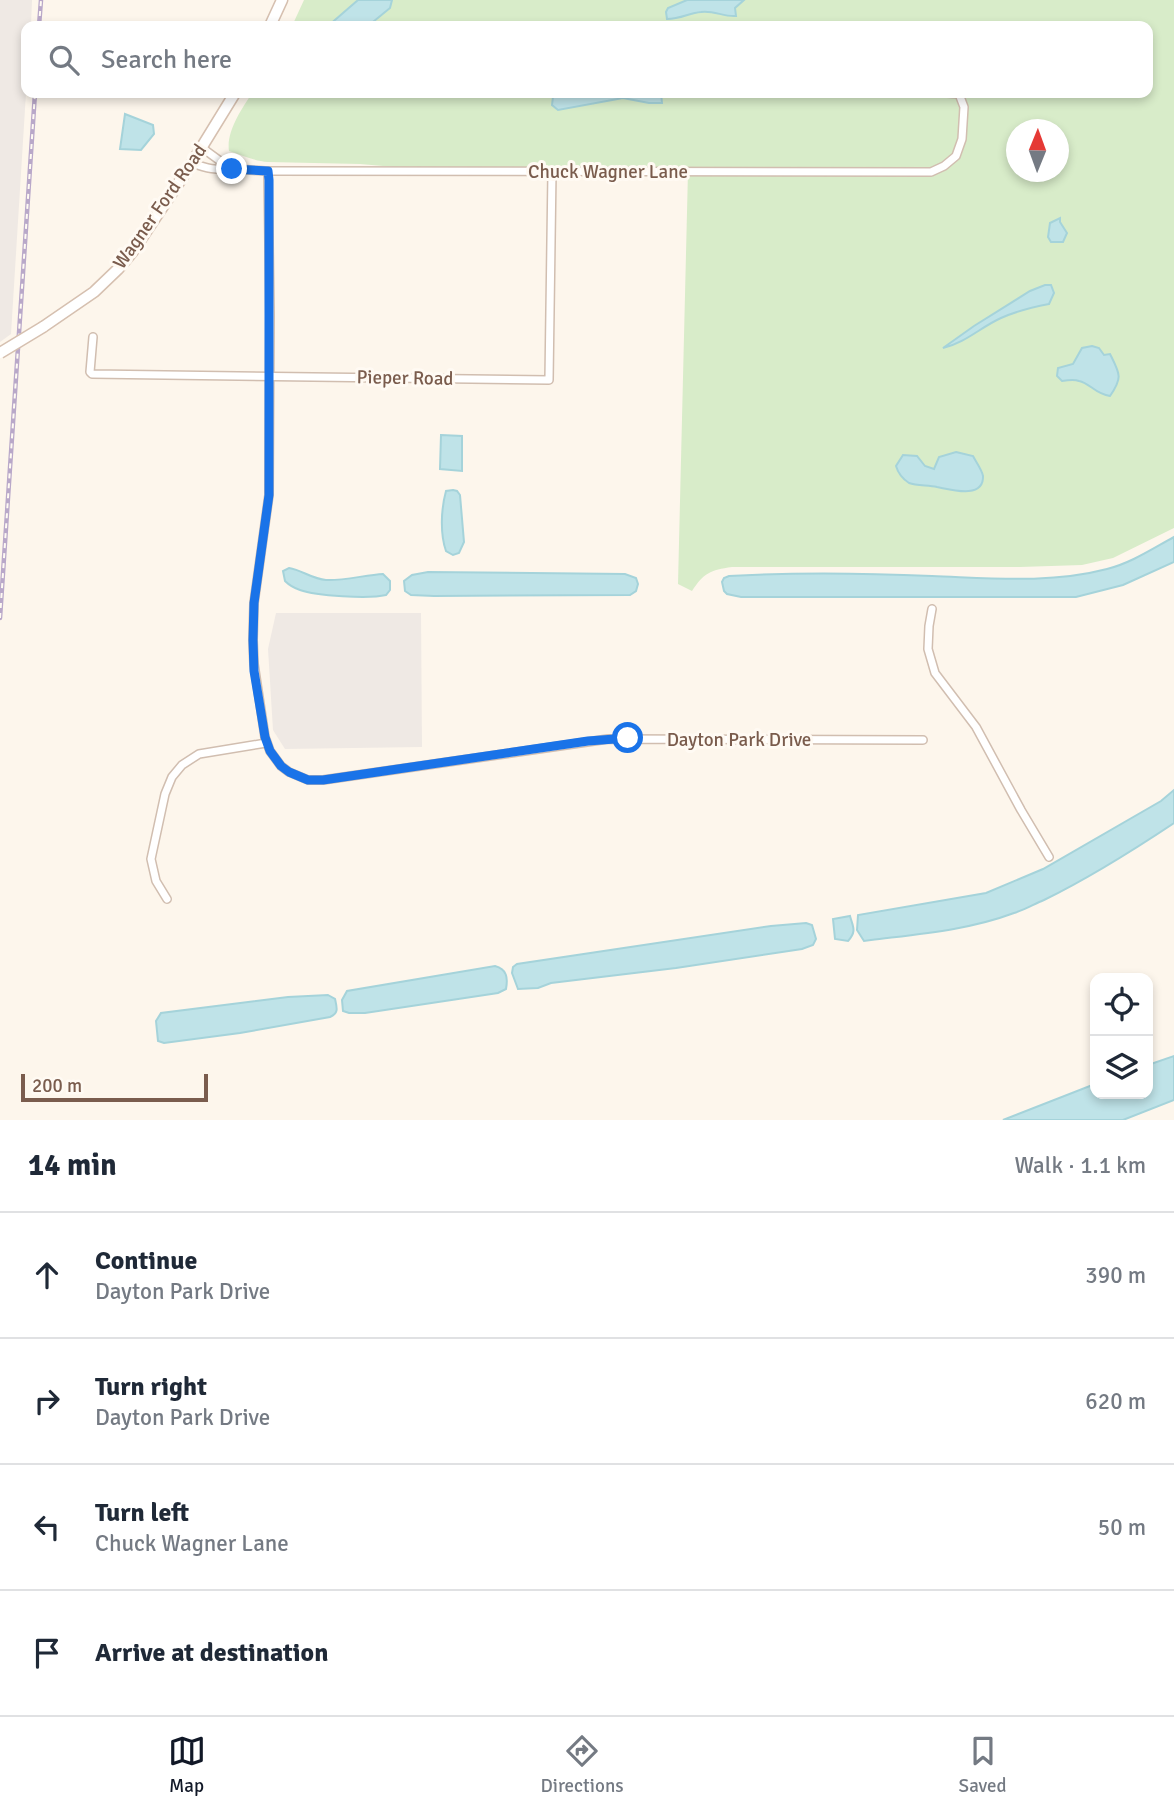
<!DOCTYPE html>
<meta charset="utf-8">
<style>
body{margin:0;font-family:Signika,sans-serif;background:#f6f6f7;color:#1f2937}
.controls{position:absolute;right:21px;bottom:21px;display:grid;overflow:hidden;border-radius:14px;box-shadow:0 4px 10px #0003}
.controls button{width:63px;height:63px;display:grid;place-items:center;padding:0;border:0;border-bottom:2px solid #e0e1e3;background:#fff;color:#1f2937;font:35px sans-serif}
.compass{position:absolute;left:1006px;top:119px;width:63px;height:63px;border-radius:50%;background:#fff;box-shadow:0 4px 10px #0003;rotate:1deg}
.scale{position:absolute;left:21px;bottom:18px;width:187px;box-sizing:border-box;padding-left:7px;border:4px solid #7a5c4d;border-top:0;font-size:19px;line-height:24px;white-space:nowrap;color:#7a5c4d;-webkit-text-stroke:5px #fffaf3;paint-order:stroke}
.stop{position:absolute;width:21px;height:21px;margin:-16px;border:5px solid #1a73e8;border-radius:50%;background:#fff}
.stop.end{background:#1a73e8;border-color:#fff;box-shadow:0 2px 7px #0008}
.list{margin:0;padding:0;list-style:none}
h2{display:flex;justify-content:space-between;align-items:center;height:91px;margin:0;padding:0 28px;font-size:30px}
h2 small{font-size:23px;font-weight:400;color:#747a83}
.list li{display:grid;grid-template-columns:46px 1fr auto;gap:21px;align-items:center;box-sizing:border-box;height:126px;padding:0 28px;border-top:2px solid #e0e1e3}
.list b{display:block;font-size:26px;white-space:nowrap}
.list p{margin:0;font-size:23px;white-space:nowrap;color:#747a83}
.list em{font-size:23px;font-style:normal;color:#747a83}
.icon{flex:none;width:38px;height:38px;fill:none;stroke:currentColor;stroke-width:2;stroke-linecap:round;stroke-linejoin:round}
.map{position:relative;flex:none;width:1174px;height:1120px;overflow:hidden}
.search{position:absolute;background:#fff;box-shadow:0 4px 10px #0003;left:21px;right:21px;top:21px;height:77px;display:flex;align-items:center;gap:18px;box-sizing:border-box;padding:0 24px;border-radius:14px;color:#747a83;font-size:26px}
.sheet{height:595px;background:#fff}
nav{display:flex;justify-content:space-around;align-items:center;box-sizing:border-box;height:98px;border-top:2px solid #e0e1e3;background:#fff;font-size:19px;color:#747a83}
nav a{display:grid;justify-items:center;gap:4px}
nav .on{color:#111827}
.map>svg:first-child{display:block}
.industrial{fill:#efe9e4}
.green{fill:#d8ecc9;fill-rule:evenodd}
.water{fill:#bfe3e8;stroke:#a5d3da;stroke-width:2}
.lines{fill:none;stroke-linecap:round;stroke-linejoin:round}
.minor-casing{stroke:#d1beb0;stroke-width:10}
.secondary-casing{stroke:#d6c0b0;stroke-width:13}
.minor{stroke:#fff;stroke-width:7}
.secondary{stroke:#fff;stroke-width:10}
.rail-casing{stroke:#b9a8c9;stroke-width:4.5}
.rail{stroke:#fffaf3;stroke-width:2;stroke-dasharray:5;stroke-linecap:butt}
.secondary-bridge-casing{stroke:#d6c0b0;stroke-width:13;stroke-linecap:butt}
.secondary-bridge{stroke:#fff;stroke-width:10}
.route{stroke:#1a73e8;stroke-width:9}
.labels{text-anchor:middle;stroke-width:6;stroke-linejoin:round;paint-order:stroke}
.street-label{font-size:19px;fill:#7a5c4d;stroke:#fffaf3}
</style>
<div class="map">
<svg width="1174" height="1120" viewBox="0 0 1174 1120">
<rect width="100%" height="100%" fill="#fdf6ec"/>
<g class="industrial">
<polygon points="0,0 32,0 31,26 26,26 26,93 11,334 0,342"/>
<polygon points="276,613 421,613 422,747 285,749 273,730 268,649"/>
</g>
<path class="green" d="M304,0H1174V528L1113,558L1082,565L1020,567H732C710,570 704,573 692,591L678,584L688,171L452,172L360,164L268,162C254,161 242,155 229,151C226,131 242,109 252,93H1148V26H292ZM1016,130H1058V172H1016Z"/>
<g class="water">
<polygon points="358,0 392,0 390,8 368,26 328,26"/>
<path d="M687,0H744L735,8L736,16C724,17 713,10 701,12C689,13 681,19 667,19L666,12L668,8Z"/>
<polygon points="556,93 661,93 662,103 649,103 623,98 558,110 552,105 553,97"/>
<polygon points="125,114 153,125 154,134 141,150 120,149"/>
<polygon points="1060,218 1060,222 1067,233 1063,242 1051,242 1048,237 1050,223"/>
<path d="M1045,285H1051L1054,293L1049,304C1033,307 1017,311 1001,318C981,327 965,343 943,348L974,326L1030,291Z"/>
<path d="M1092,346L1099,348L1104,355L1110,354C1120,374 1123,377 1110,396C1095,394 1090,383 1079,381C1074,379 1068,380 1062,381L1057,376L1058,368L1073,364L1082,348Z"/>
<polygon points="441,435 462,436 462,471 440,469"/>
<path d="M956,452L973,456C976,462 982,470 983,476C984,500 949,489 937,487C928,485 917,486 909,483C903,479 898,473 896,466L903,455L917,456L925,466L934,469L939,457Z"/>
<path d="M453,490L457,491L460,495L464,542L459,553L453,555L446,551C440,534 441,509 446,491Z"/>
<path d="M1174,537V562L1123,585L1076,597H741L727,594L724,591L722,582L724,578L729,576C797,572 865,573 932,576C990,578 1050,584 1107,569C1131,563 1152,549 1174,537Z"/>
<path d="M289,568C302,570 312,579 326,580C342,581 366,575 383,574L390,581V590L386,595C369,599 316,596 300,590C294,588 289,585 285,581L283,571Z"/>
<polygon points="428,572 625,574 636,578 638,584 636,591 630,595 434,596 411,595 405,591 404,581 412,575"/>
<path d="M1174,790V823C1132,851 1089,878 1044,900C1034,904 1025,910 1014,913C969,930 919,934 871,940L864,941L857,930L858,915L986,893L1043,869L1161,801Z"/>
<path d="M850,916C853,927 857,931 848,941L835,939L833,919Z"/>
<polygon points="806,923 812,925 816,939 813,945 802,949 676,968 551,983 538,988 518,989 512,973 513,967 517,964 771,926"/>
<path d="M495,966C507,969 508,978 506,989L498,993L365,1013H349L343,1011L342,1000L347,991Z"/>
<path d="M328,995L335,999C337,1008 339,1013 330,1017L240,1033L164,1043L158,1041L156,1021L161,1013L288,997Z"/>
<polygon points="1174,1056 1174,1100 1123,1120 1003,1120 1095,1084 1095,1094 1148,1094 1148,1065"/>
</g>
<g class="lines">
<defs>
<g id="minor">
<polyline points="947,93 959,94 960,93"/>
<polyline points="201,147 231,169"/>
<path d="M192,163C208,169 215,170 232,169C244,169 256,171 268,171L931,172L944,166L956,156L962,139L964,107L959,94"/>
<polyline points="268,171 270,315 269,495 254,603 253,640 254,664 265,737 270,751 281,766 289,772 308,780 323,780 608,739 923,740"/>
<polyline points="93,337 90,372 92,374 549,380 552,172"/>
<polyline points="932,609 929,626 928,649 935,673 976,727 1021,810 1049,857"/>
<polyline points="167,899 156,881 151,859 165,794 172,777 182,765 199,754 266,743"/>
</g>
<g id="secondary">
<polyline points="270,26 282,0"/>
<polyline points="43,327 94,292 118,269 133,251 192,163 235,93"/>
</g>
</defs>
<use href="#minor" class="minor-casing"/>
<use href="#secondary" class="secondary-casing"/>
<use href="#minor" class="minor"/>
<use href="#secondary" class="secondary"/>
<defs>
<g id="rail">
<polyline points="39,26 41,0"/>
<polyline points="0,618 35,93"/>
</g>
</defs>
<use href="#rail" class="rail-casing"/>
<use href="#rail" class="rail"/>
<defs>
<polyline id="secondary-bridge" points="0,353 43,327"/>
</defs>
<use href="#secondary-bridge" class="secondary-bridge-casing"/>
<use href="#secondary-bridge" class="secondary-bridge"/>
</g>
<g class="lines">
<polyline class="route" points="232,169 268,171 269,180 269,495 254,603 253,640 254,671 265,737 270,751 281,766 289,772 308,780 323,780 588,741 628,738"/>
</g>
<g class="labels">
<g class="street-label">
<text x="608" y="178">Chuck Wagner Lane</text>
<text transform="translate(159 206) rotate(-55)" y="7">Wagner Ford Road</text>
<text transform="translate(405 377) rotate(1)" y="7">Pieper Road</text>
<text x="739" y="746">Dayton Park Drive</text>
</g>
</g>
</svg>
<div class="controls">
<button><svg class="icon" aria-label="locate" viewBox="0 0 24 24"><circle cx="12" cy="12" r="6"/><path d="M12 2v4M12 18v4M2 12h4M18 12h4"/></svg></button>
<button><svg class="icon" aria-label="layers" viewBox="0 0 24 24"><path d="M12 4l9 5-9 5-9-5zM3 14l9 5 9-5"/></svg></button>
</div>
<svg class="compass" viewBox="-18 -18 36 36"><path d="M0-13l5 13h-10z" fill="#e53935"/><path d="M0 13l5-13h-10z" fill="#747a83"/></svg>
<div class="scale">200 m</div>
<div class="stop" style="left:628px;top:738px"></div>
<div class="stop end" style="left:232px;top:169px"></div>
<div class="search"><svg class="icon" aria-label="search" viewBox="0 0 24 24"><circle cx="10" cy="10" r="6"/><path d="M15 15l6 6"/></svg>Search here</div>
</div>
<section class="sheet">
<h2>14 min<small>Walk · 1.1 km</small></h2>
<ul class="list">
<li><svg class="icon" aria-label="ahead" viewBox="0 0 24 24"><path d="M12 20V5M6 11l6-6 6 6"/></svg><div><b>Continue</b><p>Dayton Park Drive</p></div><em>390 m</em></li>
<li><svg class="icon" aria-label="right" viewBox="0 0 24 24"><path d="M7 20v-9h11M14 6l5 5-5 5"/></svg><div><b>Turn right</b><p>Dayton Park Drive</p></div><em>620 m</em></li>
<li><svg class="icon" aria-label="left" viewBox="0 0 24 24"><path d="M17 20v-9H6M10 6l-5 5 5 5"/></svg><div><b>Turn left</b><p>Chuck Wagner Lane</p></div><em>50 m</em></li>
<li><svg class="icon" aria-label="arrive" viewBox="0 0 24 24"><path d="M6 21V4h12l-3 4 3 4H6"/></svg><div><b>Arrive at destination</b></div></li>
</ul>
</section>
<nav>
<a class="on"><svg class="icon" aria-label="map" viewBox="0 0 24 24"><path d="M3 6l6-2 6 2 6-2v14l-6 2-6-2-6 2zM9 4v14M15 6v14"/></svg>Map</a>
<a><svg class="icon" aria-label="directions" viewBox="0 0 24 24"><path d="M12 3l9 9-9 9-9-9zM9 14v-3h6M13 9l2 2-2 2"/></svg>Directions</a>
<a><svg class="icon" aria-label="saved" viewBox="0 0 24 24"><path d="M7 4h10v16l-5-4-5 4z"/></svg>Saved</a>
</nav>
